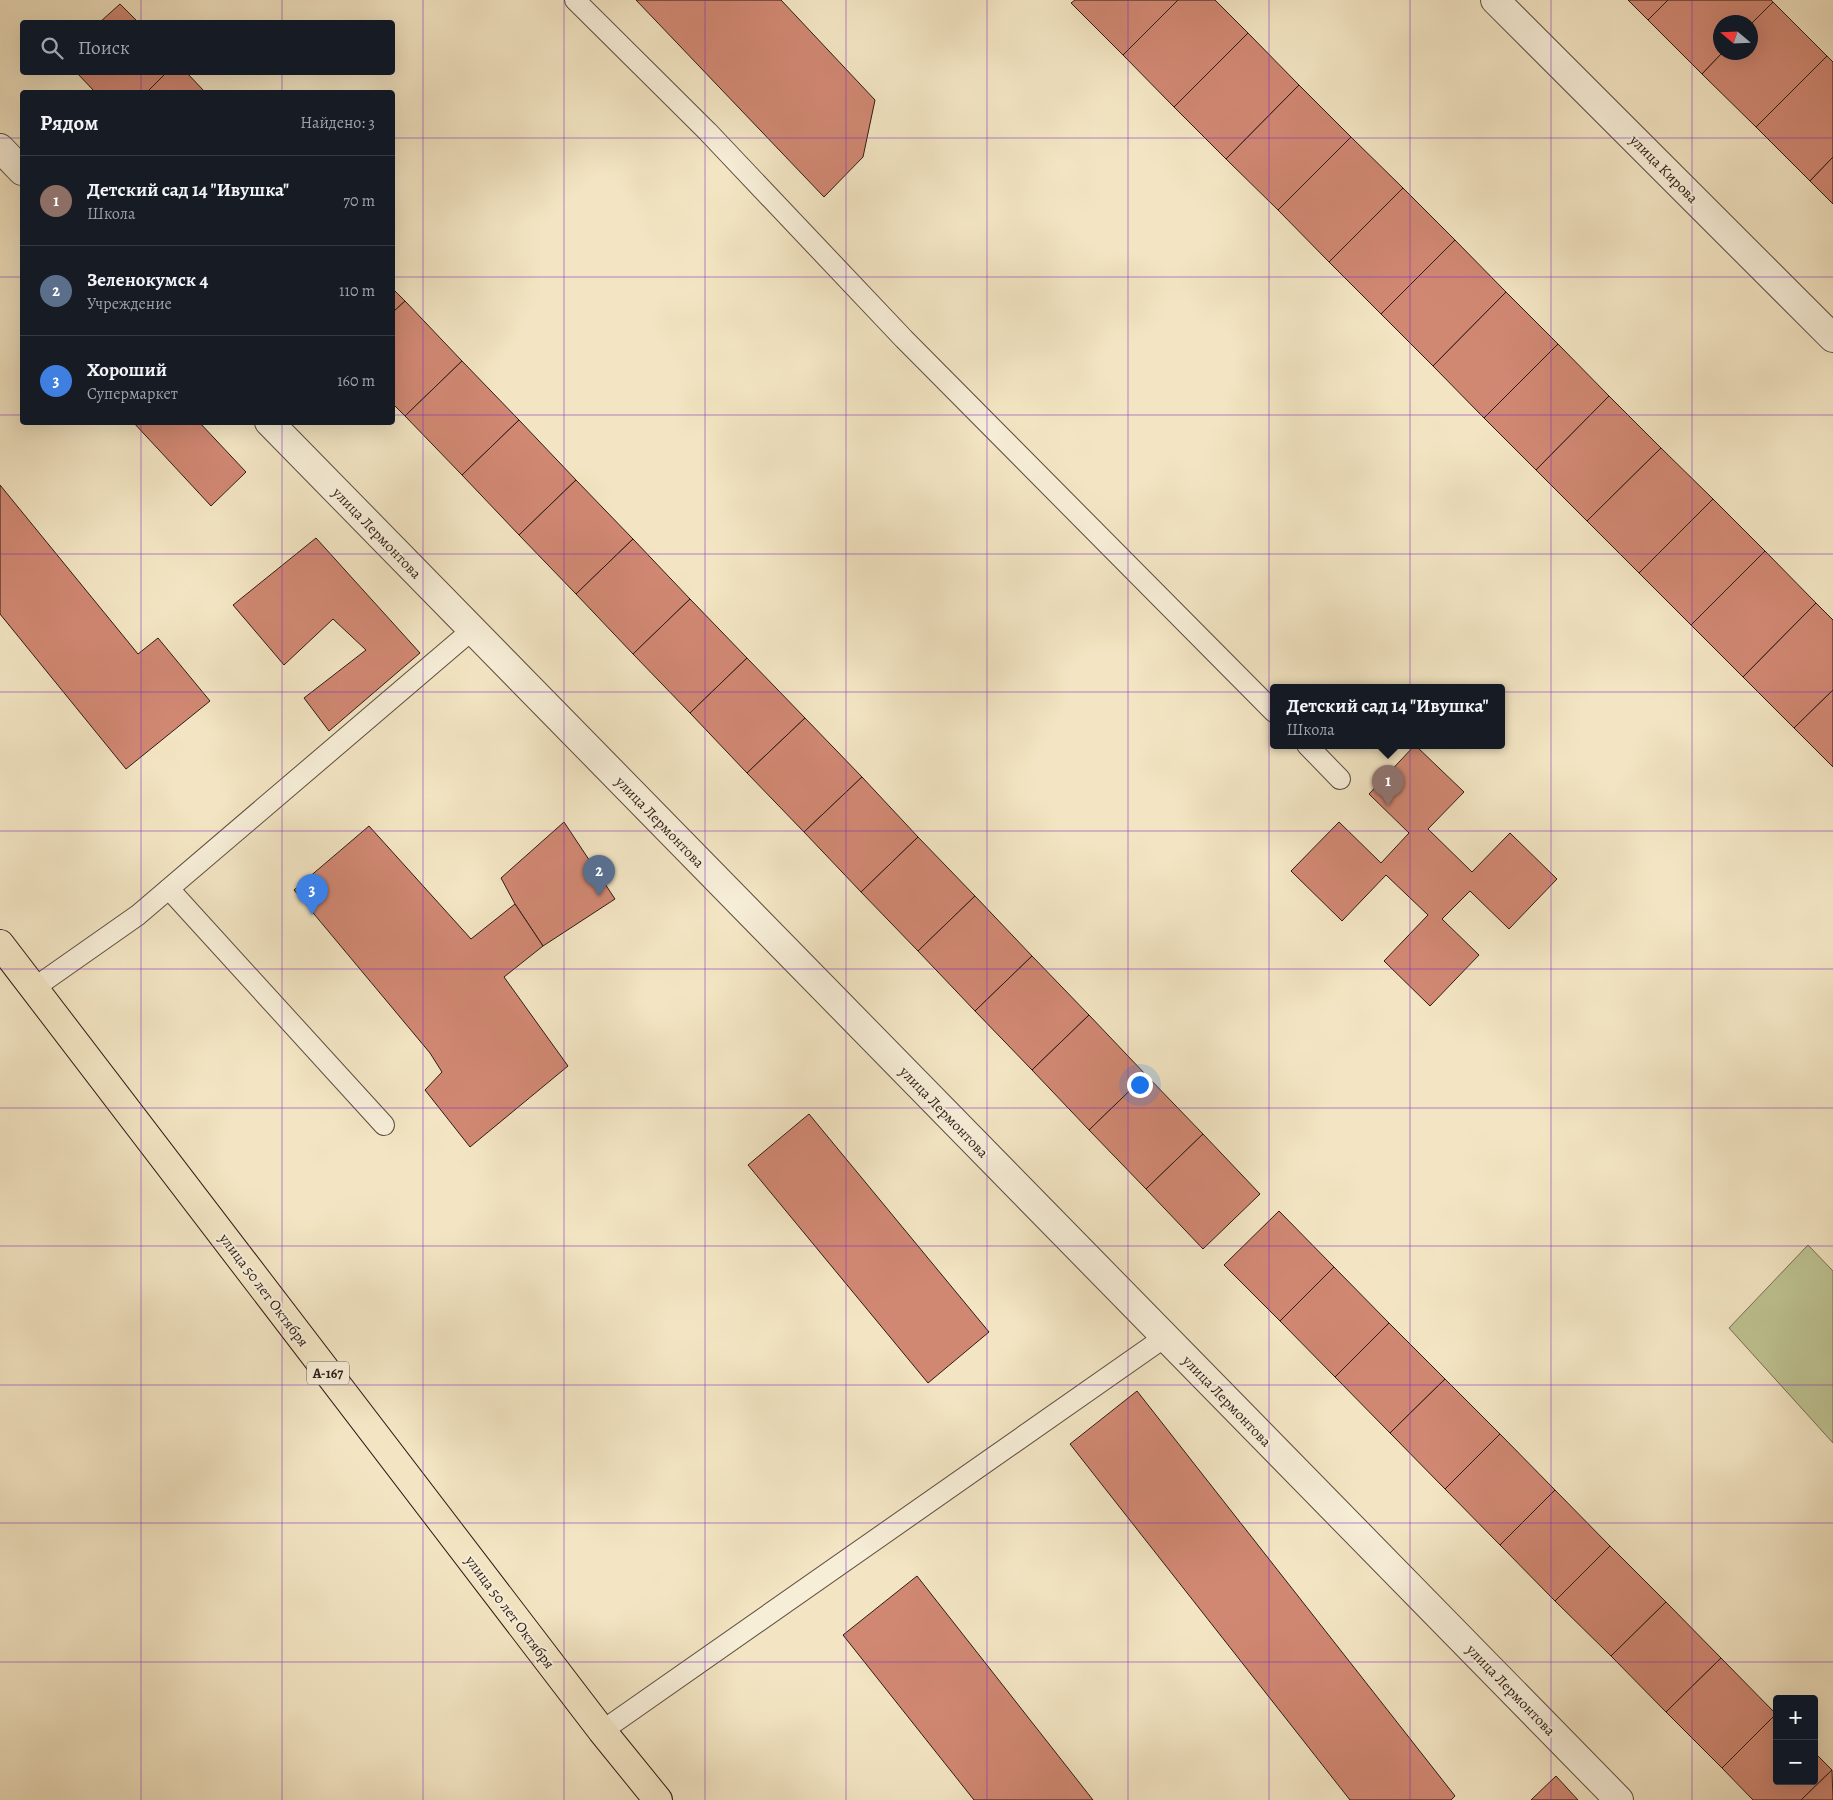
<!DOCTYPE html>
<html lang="ru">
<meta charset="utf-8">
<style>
body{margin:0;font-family:Alegreya,serif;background:#20242c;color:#f1f3f6}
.controls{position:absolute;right:15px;bottom:15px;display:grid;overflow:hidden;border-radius:5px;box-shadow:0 5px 20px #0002}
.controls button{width:45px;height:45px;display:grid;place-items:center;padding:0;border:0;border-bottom:1px solid #363941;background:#171b24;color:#f1f3f6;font:25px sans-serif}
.compass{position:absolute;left:1713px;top:15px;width:45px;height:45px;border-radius:50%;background:#171b24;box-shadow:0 5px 20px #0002;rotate:289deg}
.you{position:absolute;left:1139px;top:1084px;width:18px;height:18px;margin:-12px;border:4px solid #fff;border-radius:50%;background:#1a73e8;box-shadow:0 0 0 8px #1a73e833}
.badge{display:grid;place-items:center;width:32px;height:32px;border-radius:50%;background:#c59692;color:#fff;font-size:16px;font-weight:700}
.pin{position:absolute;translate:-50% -41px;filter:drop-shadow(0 1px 2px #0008)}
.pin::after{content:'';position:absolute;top:26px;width:18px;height:15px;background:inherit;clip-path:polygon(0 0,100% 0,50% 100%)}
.popup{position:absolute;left:1270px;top:684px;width:235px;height:65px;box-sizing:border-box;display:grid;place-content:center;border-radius:5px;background:#171b24;filter:drop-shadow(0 1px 4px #0005);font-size:16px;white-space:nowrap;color:#9ea1a6}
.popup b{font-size:19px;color:#f1f3f6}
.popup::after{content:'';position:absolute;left:50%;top:100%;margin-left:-10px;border:10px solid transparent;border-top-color:#171b24}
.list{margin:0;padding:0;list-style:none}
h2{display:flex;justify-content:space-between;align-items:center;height:65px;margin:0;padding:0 20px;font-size:21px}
h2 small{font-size:16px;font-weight:400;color:#9ea1a6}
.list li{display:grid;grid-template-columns:32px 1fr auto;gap:15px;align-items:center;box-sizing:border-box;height:90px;padding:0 20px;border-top:1px solid #363941}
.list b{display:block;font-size:19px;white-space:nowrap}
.list p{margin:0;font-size:16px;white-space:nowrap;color:#9ea1a6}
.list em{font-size:16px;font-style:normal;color:#9ea1a6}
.icon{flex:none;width:28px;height:28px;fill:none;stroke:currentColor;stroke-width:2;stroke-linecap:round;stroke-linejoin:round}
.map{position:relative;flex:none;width:1833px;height:1800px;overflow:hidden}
.search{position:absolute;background:#171b24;box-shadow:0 5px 20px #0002;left:20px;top:20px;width:375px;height:55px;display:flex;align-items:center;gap:12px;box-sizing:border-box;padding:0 18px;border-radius:5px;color:#9ea1a6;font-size:19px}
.panel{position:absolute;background:#171b24;box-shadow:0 5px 20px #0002;left:20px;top:90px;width:375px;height:335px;border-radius:5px}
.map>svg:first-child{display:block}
.green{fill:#bec392;stroke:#766f54}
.building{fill:#d18873;stroke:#2d1b15}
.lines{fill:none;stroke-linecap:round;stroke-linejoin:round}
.lane-casing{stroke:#5e4e40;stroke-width:22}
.street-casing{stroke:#5e4e40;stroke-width:30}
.highway-casing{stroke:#2d1b15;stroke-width:30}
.lane{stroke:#f7eed8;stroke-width:20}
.street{stroke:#f7eed8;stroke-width:28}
.highway{stroke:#f3e5c3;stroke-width:28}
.grid{fill:none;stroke:#7b2cbf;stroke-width:1;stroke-opacity:0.55}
.labels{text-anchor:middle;stroke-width:4;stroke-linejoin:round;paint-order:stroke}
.shield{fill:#f7eed8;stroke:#6a5a50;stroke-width:1}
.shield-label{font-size:14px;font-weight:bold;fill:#2d1b15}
.street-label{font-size:15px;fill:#2d1b15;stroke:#f7eed8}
</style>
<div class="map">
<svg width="1833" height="1800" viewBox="0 0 1833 1800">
<rect width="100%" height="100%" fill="#f3e5c3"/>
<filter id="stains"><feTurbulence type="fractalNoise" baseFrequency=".004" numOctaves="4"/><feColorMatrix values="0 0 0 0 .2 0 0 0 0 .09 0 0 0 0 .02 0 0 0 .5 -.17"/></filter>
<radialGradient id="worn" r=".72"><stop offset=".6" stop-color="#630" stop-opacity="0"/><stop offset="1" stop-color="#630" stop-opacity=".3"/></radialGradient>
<polygon class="green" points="1808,1245 1833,1271 1833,1443 1729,1328"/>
<g class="building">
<polygon points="636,0 781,0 875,100 863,157 824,197"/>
<polygon points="1075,0 1178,0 1123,55 1071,3"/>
<polygon points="1178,0 1215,0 1248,33 1174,107 1123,55"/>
<polygon points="1628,0 1668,0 1648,20"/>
<polygon points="1668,0 1771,0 1773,2 1750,25 1750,22 1720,22 1720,52 1723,52 1702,74 1648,20"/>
<polygon points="1773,2 1827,56 1756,127 1702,74 1723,52 1750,52 1750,25"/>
<polygon points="120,4 138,22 100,22"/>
<polygon points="1248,33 1299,85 1226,159 1174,107"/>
<polygon points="1827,56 1833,62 1833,157 1810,181 1756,127"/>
<polygon points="76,72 167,72 147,92 95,92"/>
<polygon points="167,72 186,72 205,92 147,92"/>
<polygon points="1299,85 1351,137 1278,210 1226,159"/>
<polygon points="1351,137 1403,188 1329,262 1278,210"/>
<polygon points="1833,157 1833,204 1810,181"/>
<polygon points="1403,188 1455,240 1381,314 1329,262"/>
<polygon points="1455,240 1506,292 1433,366 1381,314"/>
<polygon points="392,288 405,301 392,313"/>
<polygon points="1506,292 1558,344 1484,418 1433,366"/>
<polygon points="405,301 462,361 405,416 392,403 392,313"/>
<polygon points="1558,344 1609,396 1536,470 1484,418"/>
<polygon points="462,361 519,420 462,475 405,416"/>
<polygon points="1609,396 1661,448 1587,521 1536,470"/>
<polygon points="519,420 576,480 519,535 462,475"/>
<polygon points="133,422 199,422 246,472 211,506"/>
<polygon points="1661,448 1713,499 1639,573 1587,521"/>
<polygon points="576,480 633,539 576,594 519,535"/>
<polygon points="0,485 138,654 158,638 210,701 126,769 0,614"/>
<polygon points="1713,499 1765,551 1691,625 1639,573"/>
<polygon points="316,538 420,653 329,731 304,698 366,650 333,619 284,665 233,605"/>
<polygon points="633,539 690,599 633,654 576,594"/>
<polygon points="1765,551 1816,603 1743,677 1691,625"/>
<polygon points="690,599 747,658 690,713 633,654"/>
<polygon points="1816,603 1833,620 1833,690 1794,728 1743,677"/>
<polygon points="747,658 805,718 747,773 690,713"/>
<polygon points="1833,690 1833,767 1794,728"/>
<polygon points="805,718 862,777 804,832 747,773"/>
<polygon points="1415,745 1464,792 1428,829 1472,872 1510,833 1557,879 1509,929 1470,891 1442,919 1479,955 1430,1006 1384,961 1428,915 1386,875 1342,921 1291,871 1339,822 1381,863 1409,833 1369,794"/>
<polygon points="862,777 918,837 861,892 804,832"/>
<polygon points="564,822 615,899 543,946 515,904 501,878"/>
<polygon points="369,826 471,939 515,904 543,946 504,977 568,1066 470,1147 425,1090 442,1072 430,1053 294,890"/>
<polygon points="918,837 975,896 918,951 861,892"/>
<polygon points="975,896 1032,956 975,1011 918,951"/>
<polygon points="1032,956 1089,1015 1032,1070 975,1011"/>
<polygon points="1089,1015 1146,1075 1089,1130 1032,1070"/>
<polygon points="1146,1075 1203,1134 1146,1189 1089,1130"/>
<polygon points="809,1114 989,1332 928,1383 748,1165"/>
<polygon points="1203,1134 1260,1194 1203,1249 1146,1189"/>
<polygon points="1279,1211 1334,1267 1280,1321 1224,1265"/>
<polygon points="1334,1267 1389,1323 1335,1377 1280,1321"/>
<polygon points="1389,1323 1445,1379 1390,1433 1335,1377"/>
<polygon points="1445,1379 1500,1434 1445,1489 1390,1433"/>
<polygon points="1137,1391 1455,1796 1451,1800 1350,1800 1070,1444"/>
<polygon points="1500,1434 1555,1490 1500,1545 1445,1489"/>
<polygon points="1555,1490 1610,1546 1555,1601 1500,1545"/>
<polygon points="1610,1546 1666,1602 1611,1656 1555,1601"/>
<polygon points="917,1576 1093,1800 974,1800 843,1635"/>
<polygon points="1666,1602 1721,1658 1666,1712 1611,1656"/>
<polygon points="1721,1658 1776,1714 1722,1768 1666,1712"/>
<polygon points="1776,1714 1777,1781 1814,1781 1814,1752 1832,1770 1801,1800 1753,1800 1722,1768"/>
<polygon points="1832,1770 1833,1800 1801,1800"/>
<polygon points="1556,1776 1578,1800 1531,1800"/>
</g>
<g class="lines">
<defs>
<g id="lane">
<polyline points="575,0 708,132 904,339 1274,712"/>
<polyline points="1307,745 1340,779"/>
<polyline points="169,889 384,1125"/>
<polyline points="34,988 138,915 472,630"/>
<polyline points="602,1731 1165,1337"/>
</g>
<g id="street">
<polyline points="1495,0 1833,338"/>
<polyline points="0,148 22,171"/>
<polyline points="269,422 1619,1800"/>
</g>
<polyline id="highway" points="0,944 602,1731 658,1800"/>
</defs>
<use href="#lane" class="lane-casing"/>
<use href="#street" class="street-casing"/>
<use href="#highway" class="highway-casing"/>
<use href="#lane" class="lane"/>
<use href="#street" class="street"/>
<use href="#highway" class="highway"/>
</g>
<path class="grid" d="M141,0V22M282,0V22M423,0V1800M564,0V1800M705,0V1800M846,0V1800M987,0V1800M1128,0V1800M1269,0V1800M1410,0V1800M1551,0V1800M1692,0V1800M141,72V92M282,72V92M0,138H22M392,138H1833M0,277H22M392,277H1833M0,415H22M392,415H1833M141,422V1800M282,422V1800M0,554H1833M0,692H1833M0,831H1833M0,969H1833M0,1108H1833M0,1246H1833M0,1385H1833M0,1523H1833M0,1662H1833"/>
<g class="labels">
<rect class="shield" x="307" y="1361.5" width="42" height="23" rx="4"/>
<g class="shield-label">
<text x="328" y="1378">А-167</text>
</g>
<g class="street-label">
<text transform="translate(1664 169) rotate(45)" y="5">улица Кирова</text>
<text transform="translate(377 533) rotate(46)" y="5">улица Лермонтова</text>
<text transform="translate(660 822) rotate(46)" y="5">улица Лермонтова</text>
<text transform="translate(944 1112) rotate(46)" y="5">улица Лермонтова</text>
<text transform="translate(264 1290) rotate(53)" y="5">улица 50 лет Октября</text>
<text transform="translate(1227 1401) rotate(46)" y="5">улица Лермонтова</text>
<text transform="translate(510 1612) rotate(53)" y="5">улица 50 лет Октября</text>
<text transform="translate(1511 1690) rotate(46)" y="5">улица Лермонтова</text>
</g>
</g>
<rect width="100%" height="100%" filter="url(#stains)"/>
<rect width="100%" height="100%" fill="url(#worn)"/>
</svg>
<div class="controls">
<button>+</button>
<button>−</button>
</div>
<svg class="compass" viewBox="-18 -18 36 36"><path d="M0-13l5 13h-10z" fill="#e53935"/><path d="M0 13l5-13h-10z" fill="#9ea1a6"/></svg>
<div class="you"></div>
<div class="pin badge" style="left:1388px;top:806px;background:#8d6e63">1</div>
<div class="popup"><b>Детский сад 14 &quot;Ивушка&quot;</b>Школа</div>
<div class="pin badge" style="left:599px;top:896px;background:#5c6f8a">2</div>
<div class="pin badge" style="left:312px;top:915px;background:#3f7fe0">3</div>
<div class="search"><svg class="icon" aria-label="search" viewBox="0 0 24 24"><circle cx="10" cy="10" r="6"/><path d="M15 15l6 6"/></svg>Поиск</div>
<section class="panel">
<h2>Рядом<small>Найдено: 3</small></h2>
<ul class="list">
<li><span class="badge" style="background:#8d6e63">1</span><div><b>Детский сад 14 &quot;Ивушка&quot;</b><p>Школа</p></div><em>70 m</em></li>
<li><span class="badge" style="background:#5c6f8a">2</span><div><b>Зеленокумск 4</b><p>Учреждение</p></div><em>110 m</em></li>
<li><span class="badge" style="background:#3f7fe0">3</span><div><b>Хороший</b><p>Супермаркет</p></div><em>160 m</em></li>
</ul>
</section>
</div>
